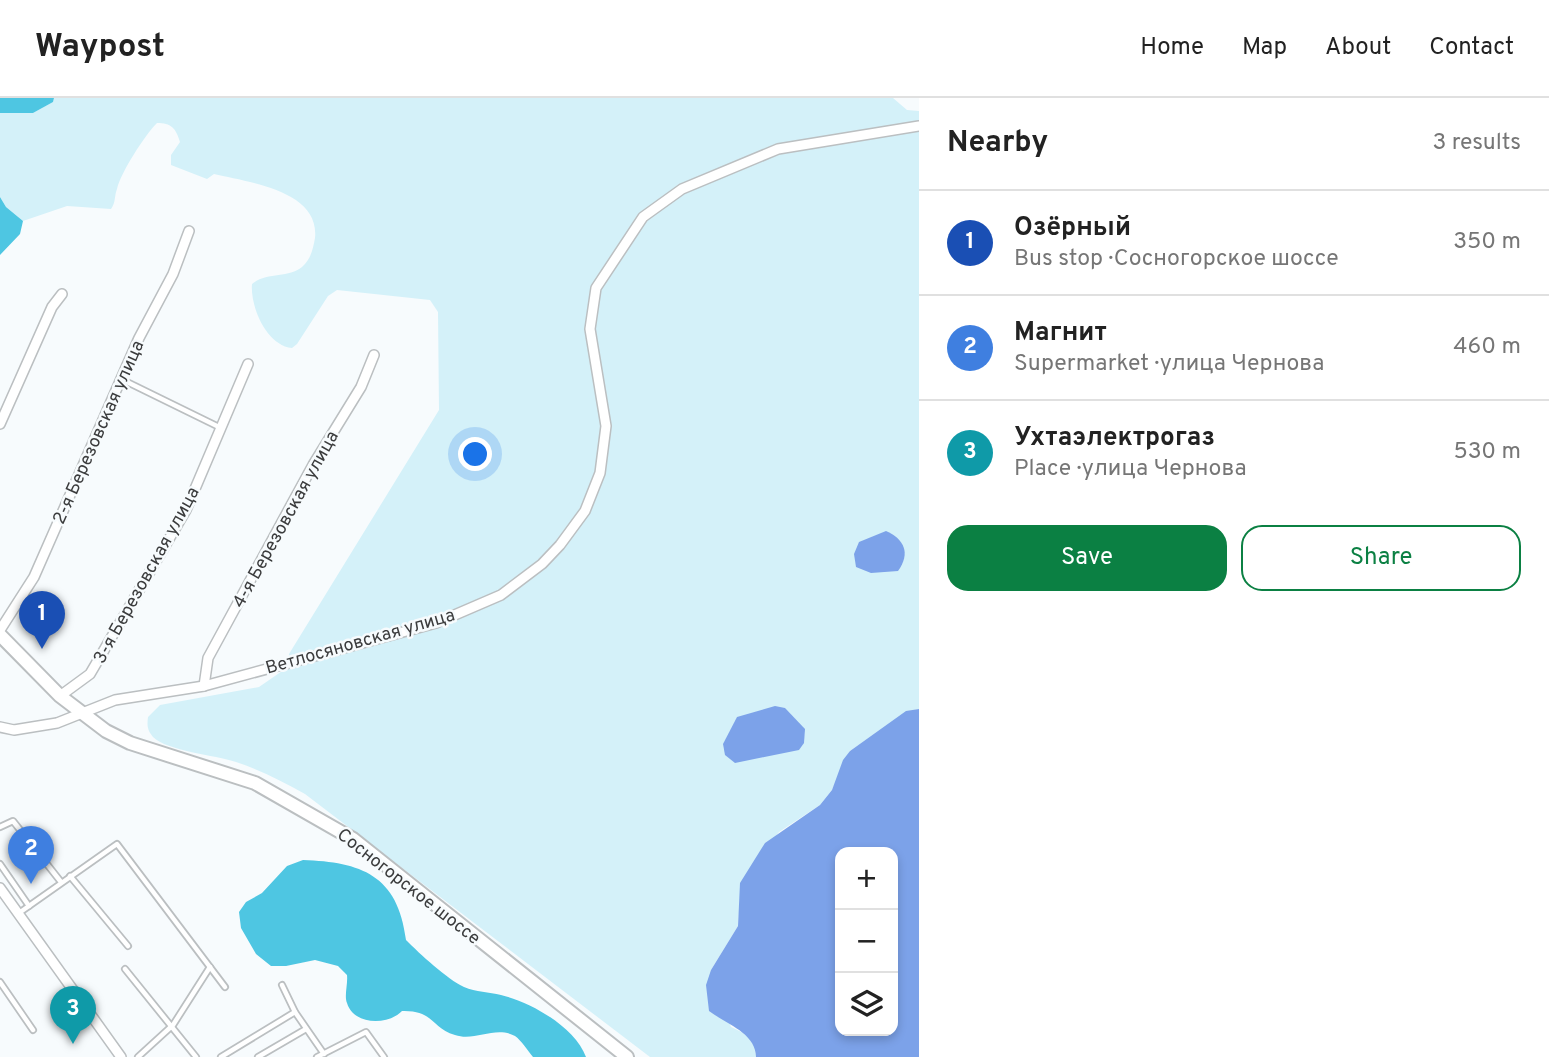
<!DOCTYPE html>
<meta charset="utf-8">
<style>
body{margin:0;font-family:Overpass,sans-serif;background:#f6f6f6;color:#222}
.controls{position:absolute;right:21px;bottom:21px;display:grid;overflow:hidden;border-radius:14px;box-shadow:0 4px 10px #0003}
.controls button{width:63px;height:63px;display:grid;place-items:center;padding:0;border:0;border-bottom:2px solid #e0e0e0;background:#fff;color:#222;font:35px sans-serif}
.you{position:absolute;left:476px;top:357px;width:24px;height:24px;margin:-18px;border:5px solid #fff;border-radius:50%;background:#1a73e8;box-shadow:0 0 0 10px #1a73e833}
.badge{display:grid;place-items:center;width:46px;height:46px;border-radius:50%;background:#0b8043;color:#fff;font-size:23px;font-weight:700}
.pin{position:absolute;translate:-50% -58px;filter:drop-shadow(0 2px 4px #0008)}
.pin::after{content:'';position:absolute;top:37px;width:24px;height:21px;background:inherit;clip-path:polygon(0 0,100% 0,50% 100%)}
.list{margin:0;padding:0;list-style:none}
h2{display:flex;justify-content:space-between;align-items:center;height:91px;margin:0;padding:0 28px;font-size:30px}
h2 small{font-size:23px;font-weight:400;color:#767676}
.list li{display:grid;grid-template-columns:46px 1fr auto;gap:21px;align-items:center;box-sizing:border-box;height:105px;padding:0 28px;border-top:2px solid #e0e0e0}
.list b{display:block;font-size:26px;white-space:nowrap}
.list p{margin:0;font-size:23px;white-space:nowrap;color:#767676}
.list em{font-size:23px;font-style:normal;color:#767676}
.actions{display:flex;gap:14px;padding:21px 28px}
.actions a{flex:1;padding:16px 0;border:2px solid #0b8043;border-radius:21px;text-align:center;font-size:24px;color:#0b8043}
.actions .main{background:#0b8043;color:#fff}
.icon{flex:none;width:38px;height:38px;fill:none;stroke:currentColor;stroke-width:2;stroke-linecap:round;stroke-linejoin:round}
.map{position:relative;flex:none;width:919px;height:959px;overflow:hidden}
header{display:flex;align-items:center;gap:42px;box-sizing:border-box;height:98px;padding:0 35px;background:#fff;border-bottom:2px solid #e0e0e0}
header strong{font-size:33px}
nav{display:flex;gap:38px;margin-inline-start:auto;font-size:24px}
main{display:flex}
aside{flex:1;background:#fff}
.map>svg:first-child{display:block}
.green{fill:#d4f1f9}
.forest{fill:#4ec6e2}
.water{fill:#7ca2e9;fill-rule:evenodd}
.lines{fill:none;stroke-linecap:round;stroke-linejoin:round}
.service-casing{stroke:#bbbfc1;stroke-width:8}
.minor-casing{stroke:#bbbfc1;stroke-width:12}
.secondary-casing{stroke:#bbbfc1;stroke-width:16}
.service{stroke:#fff;stroke-width:4.5}
.minor{stroke:#fff;stroke-width:9}
.secondary{stroke:#fff;stroke-width:12}
.labels{text-anchor:middle;stroke-width:5;stroke-linejoin:round;paint-order:stroke}
.street-label{font-size:18px;fill:#3b3c3d;stroke:#f7fbfd}
</style>
<header>
<strong>Waypost</strong>
<nav><a>Home</a><a>Map</a><a>About</a><a>Contact</a></nav>
</header>
<main>
<div class="map">
<svg width="919" height="959" viewBox="0 0 919 959">
<rect width="100%" height="100%" fill="#f7fbfd"/>
<path class="green" d="M54,0H893L907,12L919,13V611L906,614L850,653L832,692L820,707L779,734L741,785L738,828L711,872L731,929C746,936 756,941 756,959H650L305,696C282,683 260,672 236,664C215,657 167,653 153,639C147,632 147,627 148,619L160,607L259,589L288,569L289,556L439,312L438,214L430,202L337,192L328,198L297,246L292,250C266,247 250,208 252,186C266,174 289,180 302,169C311,161 313,151 315,140C320,92 247,84 214,76L207,81L171,67V57L180,44C176,30 171,25 157,25C145,37 121,74 117,91C114,99 116,104 111,111L67,108L23,123L6,109L0,99V15H33L53,4Z"/>
<g class="forest">
<polygon points="0,0 54,0 53,4 33,15 0,15"/>
<polygon points="0,99 6,109 23,123 20,136 0,157"/>
<path d="M303,762C361,764 398,777 406,842C420,856 447,881 464,889C476,894 489,894 501,897C531,904 575,929 586,959H533C528,953 521,942 515,938C495,927 475,944 455,937C431,930 434,912 402,913C389,927 354,928 347,905C344,898 348,886 347,877L338,868L315,862L286,868H271L256,856L241,830L239,814L246,804L262,795L287,768Z"/>
</g>
<g class="water">
<path d="M886,433C904,441 911,455 898,473L871,475L856,469L854,456L859,444Z"/>
<polygon points="775,608 785,610 805,631 804,645 799,652 735,665 725,657 723,646 737,619"/>
<path d="M919,611V959H756C756,935 726,926 709,913L706,887L711,872L738,828L740,785L765,745L820,707L832,692L843,662L850,653L906,613ZM840,754H893V933H840Z"/>
</g>
<g class="lines">
<defs>
<g id="service">
<polyline points="123,282 221,330"/>
<polyline points="0,729 13,723 61,784"/>
<polyline points="0,766 29,808"/>
<polyline points="70,778 128,848"/>
<polyline points="19,815 117,746 225,889"/>
<polyline points="125,871 196,959"/>
<polyline points="0,884 33,932"/>
<polyline points="282,887 295,914 324,956"/>
<polyline points="138,959 173,927 210,869"/>
<polyline points="221,959 295,914"/>
<polyline points="258,959 306,931"/>
<polyline points="317,959 366,934 384,959"/>
</g>
<g id="minor">
<polyline points="0,326 52,209 62,196"/>
<polyline points="0,532 34,479 139,240 173,176 189,133"/>
<polyline points="204,588 208,560 313,367 361,289 374,257"/>
<polyline points="60,598 90,576 186,412 248,266"/>
<polyline points="0,629 14,632 57,625 115,602 204,588 436,525 501,497 542,466 560,447 585,413 600,375 606,328 590,231 596,190 643,119 682,91 778,51 919,28"/>
<polyline points="0,790 121,959"/>
</g>
<polyline id="secondary" points="0,537 60,598 106,633 130,645 255,685 353,741 627,959"/>
</defs>
<use href="#service" class="service-casing"/>
<use href="#minor" class="minor-casing"/>
<use href="#secondary" class="secondary-casing"/>
<use href="#service" class="service"/>
<use href="#minor" class="minor"/>
<use href="#secondary" class="secondary"/>
</g>
<g class="labels">
<g class="street-label">
<text transform="translate(98 334) rotate(-66)" y="6">2-я Березовская улица</text>
<text transform="translate(285 421) rotate(-61)" y="6">4-я Березовская улица</text>
<text transform="translate(146 477) rotate(-61)" y="6">3-я Березовская улица</text>
<text transform="translate(360 543) rotate(-16)" y="6">Ветлосяновская улица</text>
<text transform="translate(409 788) rotate(38)" y="6">Сосногорское шоссе</text>
</g>
</g>
</svg>
<div class="controls">
<button>+</button>
<button>−</button>
<button><svg class="icon" aria-label="layers" viewBox="0 0 24 24"><path d="M12 4l9 5-9 5-9-5zM3 14l9 5 9-5"/></svg></button>
</div>
<div class="you"></div>
<div class="pin badge" style="left:42px;top:551px;background:#1a4fb4">1</div>
<div class="pin badge" style="left:31px;top:786px;background:#3f7fe0">2</div>
<div class="pin badge" style="left:73px;top:946px;background:#0f9aa8">3</div>
</div>
<aside>
<h2>Nearby<small>3 results</small></h2>
<ul class="list">
<li><span class="badge" style="background:#1a4fb4">1</span><div><b>Озёрный</b><p>Bus stop · Сосногорское шоссе</p></div><em>350 m</em></li>
<li><span class="badge" style="background:#3f7fe0">2</span><div><b>Магнит</b><p>Supermarket · улица Чернова</p></div><em>460 m</em></li>
<li><span class="badge" style="background:#0f9aa8">3</span><div><b>Ухтаэлектрогаз</b><p>Place · улица Чернова</p></div><em>530 m</em></li>
</ul>
<div class="actions"><a class="main">Save</a><a>Share</a></div>
</aside>
</main>
